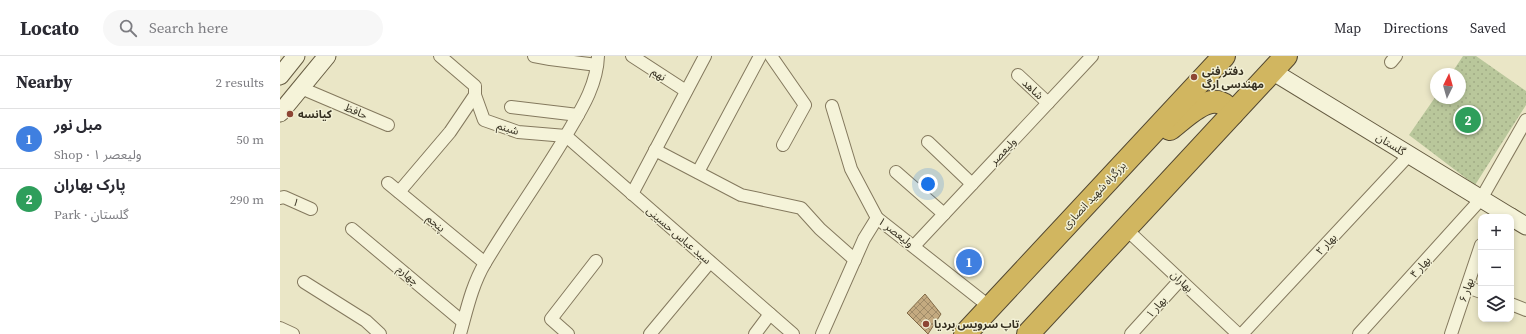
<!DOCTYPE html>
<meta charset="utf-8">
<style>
body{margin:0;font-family:"Source Serif 4","Noto Sans Arabic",serif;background:#f7f7f7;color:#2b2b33}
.controls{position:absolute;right:12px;bottom:12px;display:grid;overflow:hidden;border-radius:8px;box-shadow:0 2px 6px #0003}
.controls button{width:36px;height:36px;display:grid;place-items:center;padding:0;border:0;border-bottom:1px solid #e1e1e2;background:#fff;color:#2b2b33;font:20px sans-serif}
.compass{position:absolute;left:1150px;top:12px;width:36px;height:36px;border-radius:50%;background:#fff;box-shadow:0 2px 6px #0003;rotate:5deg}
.you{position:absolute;left:648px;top:128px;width:14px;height:14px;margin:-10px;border:3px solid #fff;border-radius:50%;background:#1a73e8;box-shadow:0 0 0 6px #1a73e833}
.badge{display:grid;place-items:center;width:26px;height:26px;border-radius:50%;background:#8d4534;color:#fff;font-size:13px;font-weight:700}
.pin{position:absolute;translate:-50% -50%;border:2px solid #fff;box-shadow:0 1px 4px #0006}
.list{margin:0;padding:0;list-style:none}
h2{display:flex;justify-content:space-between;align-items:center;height:52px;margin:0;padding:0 16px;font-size:17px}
h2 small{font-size:13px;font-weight:400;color:#7c7c81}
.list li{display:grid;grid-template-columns:26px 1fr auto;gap:12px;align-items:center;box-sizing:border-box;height:60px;padding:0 16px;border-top:1px solid #e1e1e2}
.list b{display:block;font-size:15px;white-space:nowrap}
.list p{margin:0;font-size:13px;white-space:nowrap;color:#7c7c81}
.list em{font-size:13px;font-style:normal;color:#7c7c81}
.icon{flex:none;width:22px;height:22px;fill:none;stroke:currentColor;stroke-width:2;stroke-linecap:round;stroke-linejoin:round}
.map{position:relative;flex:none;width:1246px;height:278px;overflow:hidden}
header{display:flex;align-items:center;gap:24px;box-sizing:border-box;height:56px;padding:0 20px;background:#fff;border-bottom:1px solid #e1e1e2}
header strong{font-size:19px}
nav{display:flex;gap:22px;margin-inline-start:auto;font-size:14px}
.search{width:280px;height:36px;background:#f7f7f7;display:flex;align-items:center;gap:10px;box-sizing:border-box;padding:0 14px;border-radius:22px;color:#7c7c81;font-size:15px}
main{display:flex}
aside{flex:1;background:#fff}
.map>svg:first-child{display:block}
.park{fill:url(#park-dots)}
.building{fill:url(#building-cross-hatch);stroke:#806946}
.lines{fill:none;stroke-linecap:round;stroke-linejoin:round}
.street-casing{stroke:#84795e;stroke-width:14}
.secondary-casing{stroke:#655b41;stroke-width:19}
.highway-casing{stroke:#524731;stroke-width:24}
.street{stroke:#f5f3d9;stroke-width:12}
.secondary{stroke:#f5f3d9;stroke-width:17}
.highway{stroke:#d1b660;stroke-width:22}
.poi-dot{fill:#8d4534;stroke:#f2f0d5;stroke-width:1.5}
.labels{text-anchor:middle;stroke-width:3;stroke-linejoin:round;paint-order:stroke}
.poi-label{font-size:11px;font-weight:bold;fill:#352f20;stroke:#f2f0d5;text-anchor:start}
.street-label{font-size:11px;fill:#352f20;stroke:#f2f0d5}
</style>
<header>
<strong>Locato</strong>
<div class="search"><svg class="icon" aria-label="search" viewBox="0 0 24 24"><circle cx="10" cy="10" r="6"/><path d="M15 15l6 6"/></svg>Search here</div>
<nav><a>Map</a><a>Directions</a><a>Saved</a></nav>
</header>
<main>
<aside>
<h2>Nearby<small>2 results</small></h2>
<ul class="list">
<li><span class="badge" style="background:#3f7fe0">1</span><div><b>مبل نور</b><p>Shop · ولیعصر ۱</p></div><em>50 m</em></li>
<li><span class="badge" style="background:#2e9e5b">2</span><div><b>پارک بهاران</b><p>Park · گلستان</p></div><em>290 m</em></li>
</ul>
</aside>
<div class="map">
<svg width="1246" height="278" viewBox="0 0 1246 278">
<defs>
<pattern id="park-dots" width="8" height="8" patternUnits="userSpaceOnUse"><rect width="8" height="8" fill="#b9c79b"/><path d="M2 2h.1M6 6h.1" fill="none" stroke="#a0ab85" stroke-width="1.8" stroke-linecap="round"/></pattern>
<pattern id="building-cross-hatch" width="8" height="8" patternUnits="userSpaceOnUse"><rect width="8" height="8" fill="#c4aa80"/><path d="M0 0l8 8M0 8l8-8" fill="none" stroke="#a08b68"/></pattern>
</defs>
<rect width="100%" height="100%" fill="#eae6c6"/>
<polygon class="park" points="1183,0 1196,0 1246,35 1246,49 1195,129 1129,79 1156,40 1156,42 1180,42 1180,18 1171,18"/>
<polygon class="building" points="645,238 661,258 648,278 627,257"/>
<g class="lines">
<defs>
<g id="street">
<polyline points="160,0 195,30 195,39 204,64 238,76 286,80 513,278"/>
<polyline points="254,0 270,3 317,9"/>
<polyline points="352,0 406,35"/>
<polyline points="491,0 525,49 503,89"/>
<polyline points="1111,6 1116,0"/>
<polyline points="738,19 768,47"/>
<polyline points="21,32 108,69"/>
<polyline points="552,50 571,113 597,162 710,251"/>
<polyline points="231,51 298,59"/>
<polyline points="648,86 692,128"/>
<polyline points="375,94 461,139 521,152 540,173 575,204"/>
<polyline points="418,116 480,0"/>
<polyline points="616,116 664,158"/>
<polyline points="108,127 205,207"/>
<polyline points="119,136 170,76 195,39"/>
<polyline points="352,138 425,0"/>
<polyline points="0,142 4,141 31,153"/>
<polyline points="72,173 183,266"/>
<polyline points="846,173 958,278"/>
<polyline points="634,190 812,0"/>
<polyline points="24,226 86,265 100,278"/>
<polyline points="1187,231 1201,236"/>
<polyline points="1231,248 1246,254"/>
<polyline points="0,272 13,278"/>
<path d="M180,278C187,253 192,229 205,207C230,165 259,125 284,83C299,57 317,31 318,0"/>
<polyline points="288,278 271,263 316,205"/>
<polyline points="370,278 430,206"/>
<polyline points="475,278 490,258"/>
<polyline points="542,278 584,183 597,162"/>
<polyline points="851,278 900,224"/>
<polyline points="962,278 1129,99"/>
<polyline points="1079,278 1201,143 1246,64"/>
<polyline points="1171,278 1201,189"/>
</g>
<g id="secondary">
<polyline points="992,15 1231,161"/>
<polyline points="0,20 16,0"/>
<polyline points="0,57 47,0"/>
<polyline points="1231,161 1246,170"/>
</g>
<g id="highway">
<path d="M890,73C906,61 936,28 952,58"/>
<polyline points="685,278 944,0"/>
<polyline points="748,278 1006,0"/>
</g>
</defs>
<use href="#street" class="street-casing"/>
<use href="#secondary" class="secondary-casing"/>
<use href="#highway" class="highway-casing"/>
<use href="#street" class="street"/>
<use href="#secondary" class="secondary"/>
<use href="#highway" class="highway"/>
</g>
<g class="poi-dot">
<circle cx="914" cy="21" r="4"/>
<circle cx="10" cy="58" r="4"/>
<circle cx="646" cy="268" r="4"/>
</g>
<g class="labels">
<g class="poi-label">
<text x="922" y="19">دفتر فنی<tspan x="922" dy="13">مهندسی ارگ</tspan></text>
<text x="18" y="62">کیانسه</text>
<text x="654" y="272">تاپ سرویس بردیا</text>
</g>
<g class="street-label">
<text transform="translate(379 18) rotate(33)" y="4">نهم</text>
<text transform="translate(753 33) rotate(43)" y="4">شاهد</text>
<text transform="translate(76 55) rotate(23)" y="4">حافظ</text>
<text transform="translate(228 72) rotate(17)" y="4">شبنم</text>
<text transform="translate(1111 88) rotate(32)" y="4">گلستان</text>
<text transform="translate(723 95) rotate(-47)" y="4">ولیعصر</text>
<text transform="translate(814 139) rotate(-47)" y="4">بزرگراه شهید انصاری</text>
<text transform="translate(16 146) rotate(24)" y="4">۱</text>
<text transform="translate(156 167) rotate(40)" y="4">پنجم</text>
<text transform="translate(616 176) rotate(38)" y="4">ولیعصر ۱</text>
<text transform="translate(399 179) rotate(41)" y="4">سید عباس حسینی</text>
<text transform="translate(1046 188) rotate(-47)" y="4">بهار ۲</text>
<text transform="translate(1140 211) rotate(-48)" y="4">بهار ۴</text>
<text transform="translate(128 219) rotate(40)" y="4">چهارم</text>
<text transform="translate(902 225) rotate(43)" y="4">بهاران</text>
<text transform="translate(1186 234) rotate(-71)" y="4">بهار ۶</text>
<text transform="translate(876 251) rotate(-48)" y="4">بهار ۱</text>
</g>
</g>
</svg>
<div class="controls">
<button>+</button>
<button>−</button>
<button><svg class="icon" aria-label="layers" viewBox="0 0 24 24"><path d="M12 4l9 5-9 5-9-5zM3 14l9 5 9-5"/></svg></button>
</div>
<svg class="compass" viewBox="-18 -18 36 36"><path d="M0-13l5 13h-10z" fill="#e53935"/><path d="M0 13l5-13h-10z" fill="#7c7c81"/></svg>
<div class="you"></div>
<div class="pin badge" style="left:689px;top:206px;background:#3f7fe0">1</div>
<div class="pin badge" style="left:1188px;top:64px;background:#2e9e5b">2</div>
</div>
</main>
